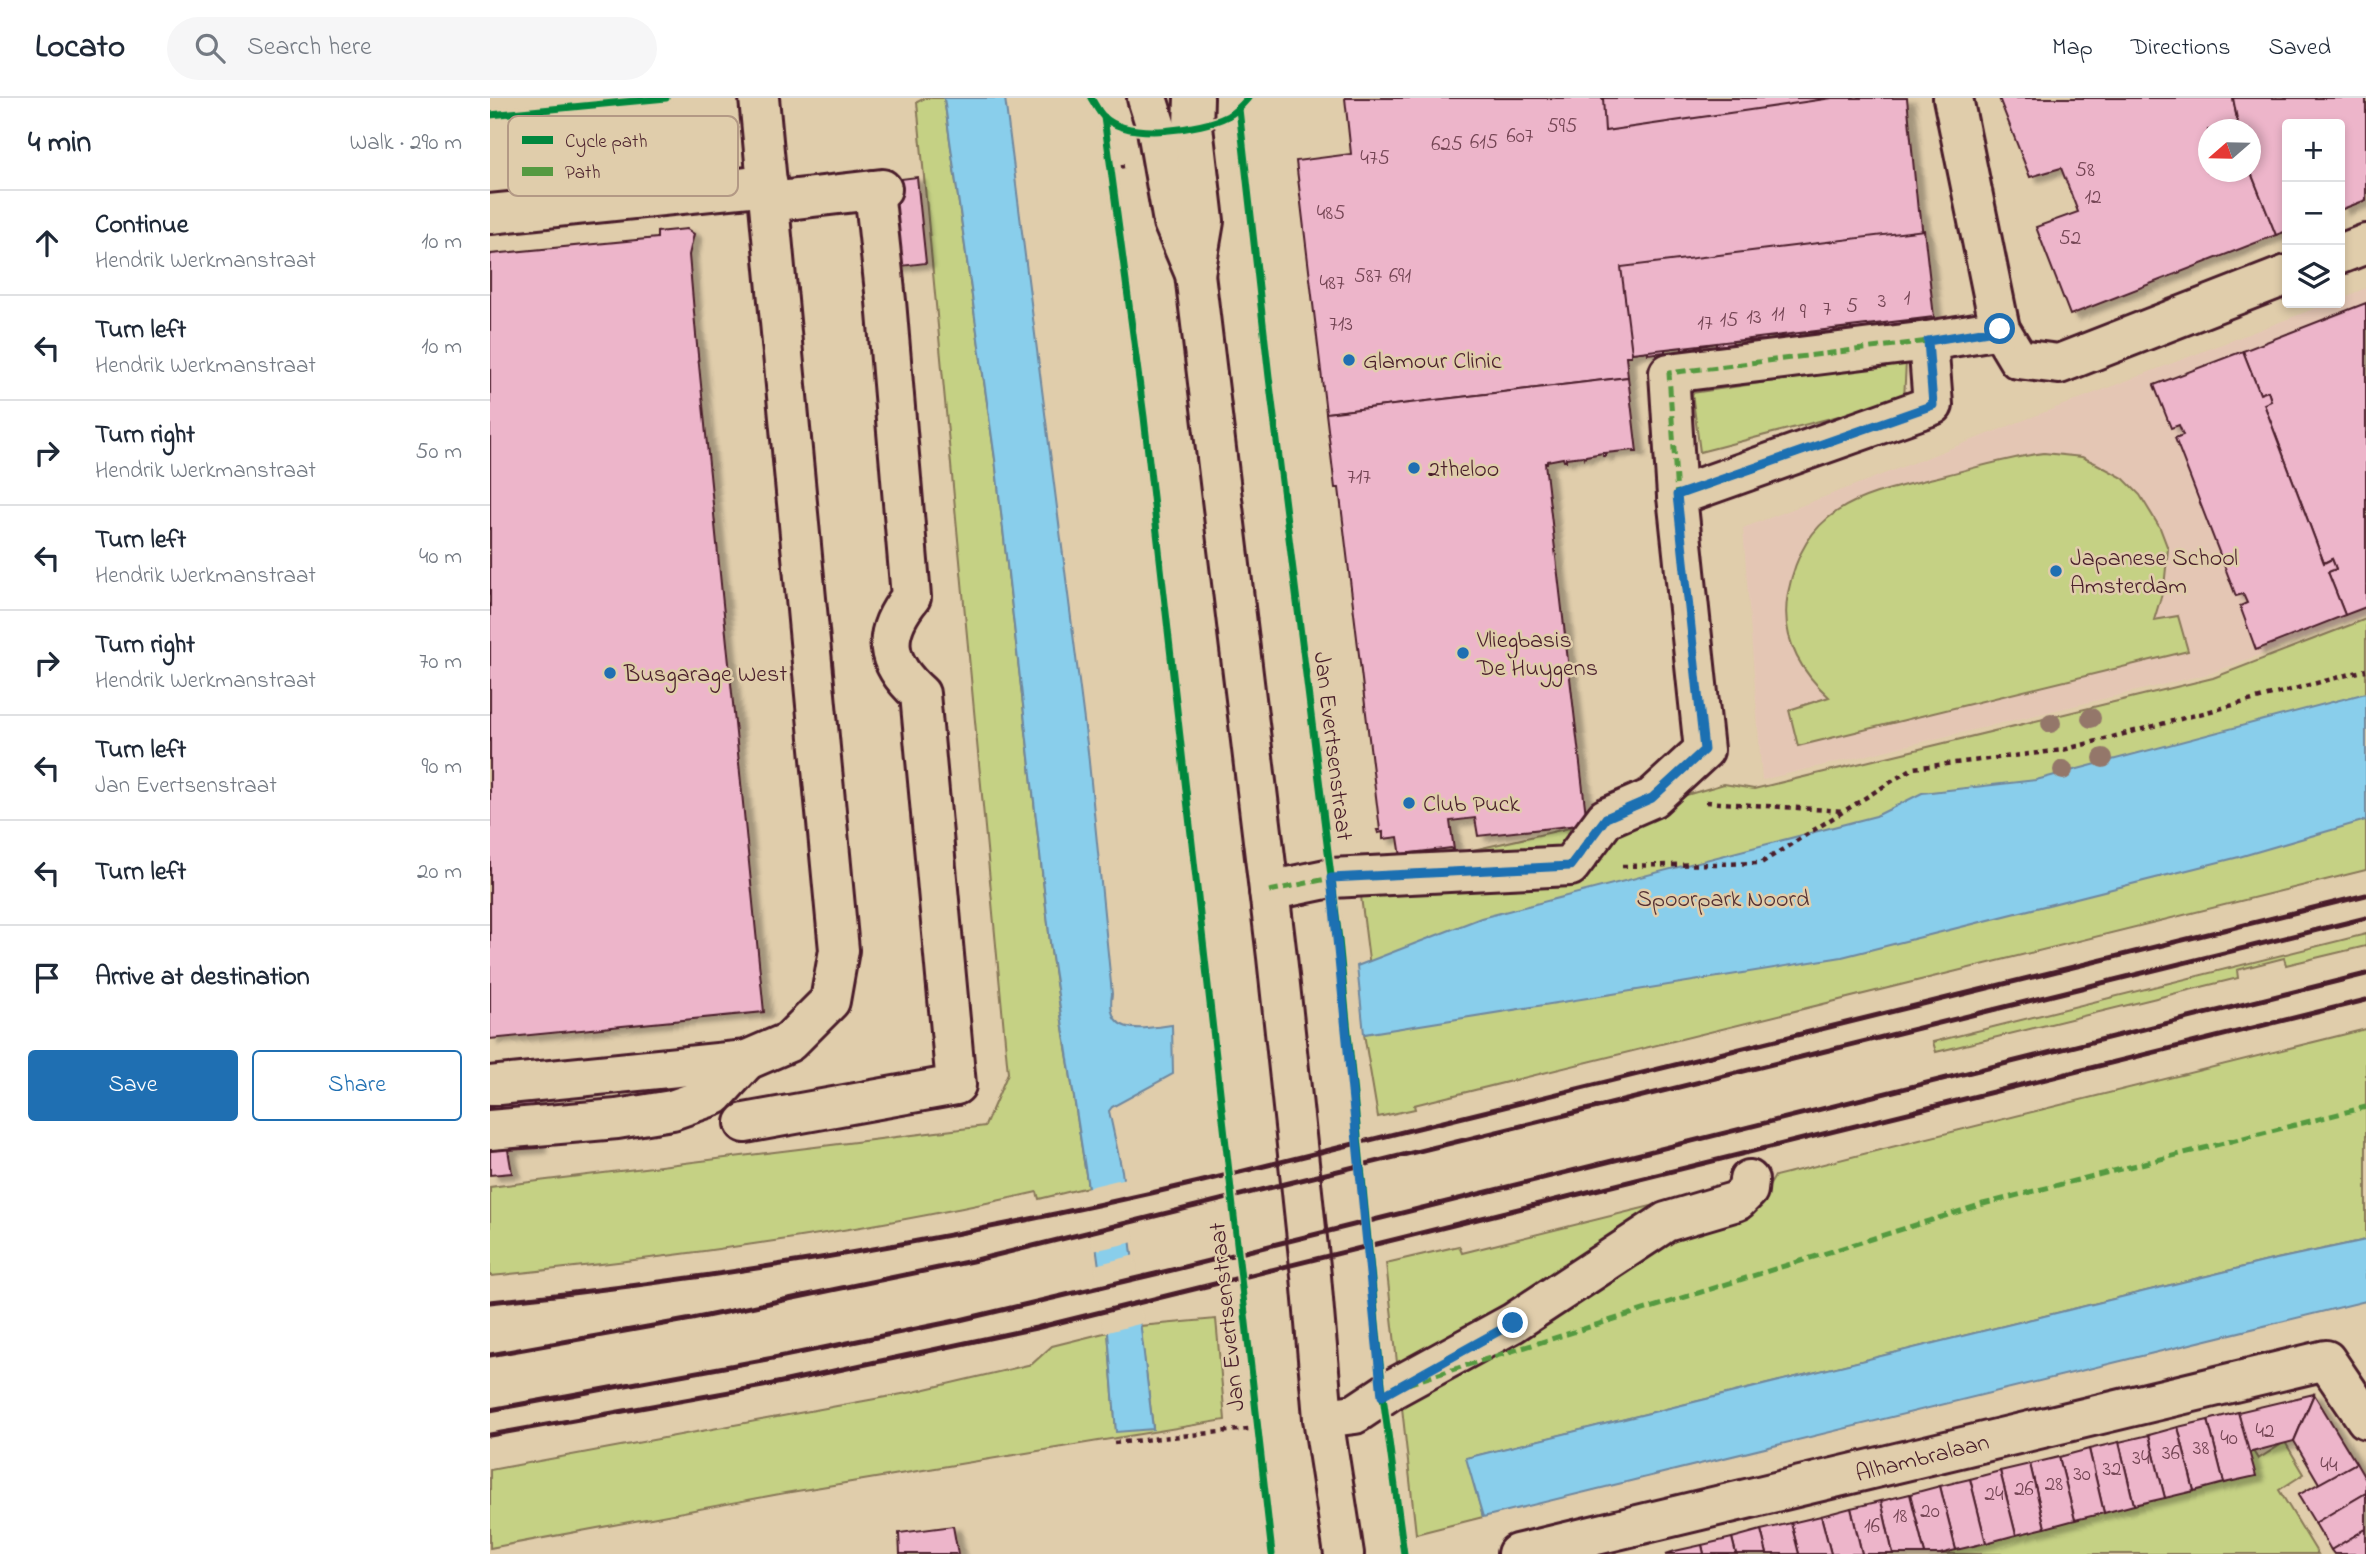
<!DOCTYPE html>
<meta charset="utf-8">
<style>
body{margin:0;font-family:"Indie Flower",sans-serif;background:#f6f6f7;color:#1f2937}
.controls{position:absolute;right:21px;top:21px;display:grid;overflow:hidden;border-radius:7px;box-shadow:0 4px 10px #0003}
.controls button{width:63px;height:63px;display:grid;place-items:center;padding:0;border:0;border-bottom:2px solid #e0e1e3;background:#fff;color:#1f2937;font:35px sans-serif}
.compass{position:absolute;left:1708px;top:21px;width:63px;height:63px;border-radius:50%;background:#fff;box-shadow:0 4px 10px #0003;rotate:250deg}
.stop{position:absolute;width:21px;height:21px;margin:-16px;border:5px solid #1f6fb2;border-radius:50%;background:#fff}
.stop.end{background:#1f6fb2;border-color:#fff;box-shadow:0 2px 7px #0008}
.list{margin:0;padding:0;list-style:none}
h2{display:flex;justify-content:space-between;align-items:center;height:91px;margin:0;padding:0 28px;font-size:30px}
h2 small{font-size:23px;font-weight:400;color:#747a83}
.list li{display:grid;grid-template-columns:46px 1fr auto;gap:21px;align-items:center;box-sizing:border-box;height:105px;padding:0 28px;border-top:2px solid #e0e1e3}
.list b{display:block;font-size:26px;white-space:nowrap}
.list p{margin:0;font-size:23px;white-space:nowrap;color:#747a83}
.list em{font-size:23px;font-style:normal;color:#747a83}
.actions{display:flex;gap:14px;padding:21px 28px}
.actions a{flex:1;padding:16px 0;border:2px solid #1f6fb2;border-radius:7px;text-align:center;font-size:24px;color:#1f6fb2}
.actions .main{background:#1f6fb2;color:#fff}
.icon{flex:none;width:38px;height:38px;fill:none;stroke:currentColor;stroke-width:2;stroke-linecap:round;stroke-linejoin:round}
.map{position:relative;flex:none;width:1876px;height:1456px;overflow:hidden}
header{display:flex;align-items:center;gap:42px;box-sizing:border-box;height:98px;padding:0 35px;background:#fff;border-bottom:2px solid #e0e1e3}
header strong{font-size:33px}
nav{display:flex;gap:38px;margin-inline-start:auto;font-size:24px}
.search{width:490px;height:63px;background:#f6f6f7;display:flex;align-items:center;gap:18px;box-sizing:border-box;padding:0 24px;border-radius:38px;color:#747a83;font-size:26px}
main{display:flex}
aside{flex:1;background:#fff}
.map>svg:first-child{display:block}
.built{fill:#e4c6b4}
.green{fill:#c5d184;stroke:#887858;stroke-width:2}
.water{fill:#89ceeb;stroke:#70889e;stroke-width:2}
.pier{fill:#e0cdab}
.building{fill:#edb5ca;stroke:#4a1f2b;stroke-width:2;filter:url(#shadow)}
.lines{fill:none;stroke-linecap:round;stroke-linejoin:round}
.minor-casing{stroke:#4a1f2b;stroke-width:44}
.path{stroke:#4a1f2b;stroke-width:4.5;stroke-dasharray:5 5;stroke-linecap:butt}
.minor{stroke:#e0cdab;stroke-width:38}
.rail{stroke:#4a1f2b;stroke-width:5}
.quiet{stroke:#559a41;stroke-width:5;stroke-dasharray:10 5;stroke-linecap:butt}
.cycleway-casing{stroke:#e0cdab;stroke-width:11}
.cycleway{stroke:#00873e;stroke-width:7}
.tree{fill:#94776a}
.route{stroke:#1f6fb2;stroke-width:9}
.poi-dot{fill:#1f6fb2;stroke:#e0cdab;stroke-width:2.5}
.labels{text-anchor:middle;stroke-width:5;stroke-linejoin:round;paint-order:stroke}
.number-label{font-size:21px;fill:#734453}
.poi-label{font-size:24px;fill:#4a1f2b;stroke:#e0cdab;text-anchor:start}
.street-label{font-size:24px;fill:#4a1f2b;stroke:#e0cdab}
.park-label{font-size:24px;fill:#563134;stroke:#e0cdab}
.key{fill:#e0cdab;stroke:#b39985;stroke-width:2}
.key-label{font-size:19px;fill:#4a1f2b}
</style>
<header>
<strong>Locato</strong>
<div class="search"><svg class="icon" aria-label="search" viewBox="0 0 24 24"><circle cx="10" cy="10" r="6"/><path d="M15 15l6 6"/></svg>Search here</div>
<nav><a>Map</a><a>Directions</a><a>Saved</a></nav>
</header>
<main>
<aside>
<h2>4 min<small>Walk · 290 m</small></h2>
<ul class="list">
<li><svg class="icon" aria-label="ahead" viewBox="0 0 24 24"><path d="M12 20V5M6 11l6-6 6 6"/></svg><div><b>Continue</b><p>Hendrik Werkmanstraat</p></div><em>10 m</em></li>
<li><svg class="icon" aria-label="left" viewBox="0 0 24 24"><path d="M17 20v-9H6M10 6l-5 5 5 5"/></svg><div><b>Turn left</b><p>Hendrik Werkmanstraat</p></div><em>10 m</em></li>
<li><svg class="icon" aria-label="right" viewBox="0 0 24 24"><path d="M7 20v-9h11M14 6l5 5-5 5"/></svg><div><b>Turn right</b><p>Hendrik Werkmanstraat</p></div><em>50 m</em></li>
<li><svg class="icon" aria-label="left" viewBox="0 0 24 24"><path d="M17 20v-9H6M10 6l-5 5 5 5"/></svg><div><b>Turn left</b><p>Hendrik Werkmanstraat</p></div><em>40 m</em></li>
<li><svg class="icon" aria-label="right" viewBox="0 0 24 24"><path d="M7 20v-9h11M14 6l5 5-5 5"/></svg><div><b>Turn right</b><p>Hendrik Werkmanstraat</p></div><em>70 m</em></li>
<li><svg class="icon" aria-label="left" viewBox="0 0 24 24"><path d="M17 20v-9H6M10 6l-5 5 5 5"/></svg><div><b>Turn left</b><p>Jan Evertsenstraat</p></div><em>90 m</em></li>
<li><svg class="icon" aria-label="left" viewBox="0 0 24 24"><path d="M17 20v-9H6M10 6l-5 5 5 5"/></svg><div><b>Turn left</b></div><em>20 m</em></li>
<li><svg class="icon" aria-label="arrive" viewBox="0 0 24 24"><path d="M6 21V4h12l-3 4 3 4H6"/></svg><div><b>Arrive at destination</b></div></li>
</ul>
<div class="actions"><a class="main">Save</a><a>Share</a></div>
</aside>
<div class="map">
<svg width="1876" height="1456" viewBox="0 0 1876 1456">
<defs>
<filter id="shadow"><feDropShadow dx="8" dy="4.5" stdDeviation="2" flood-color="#0004"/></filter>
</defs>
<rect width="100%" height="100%" fill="#e0cdab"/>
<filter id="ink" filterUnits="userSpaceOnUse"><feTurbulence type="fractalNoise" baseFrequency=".0143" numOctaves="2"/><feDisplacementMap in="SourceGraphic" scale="14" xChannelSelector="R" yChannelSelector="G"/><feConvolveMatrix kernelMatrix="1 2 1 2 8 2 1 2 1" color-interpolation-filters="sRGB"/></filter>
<g filter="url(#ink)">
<polygon class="built" points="1876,190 1876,516 1722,575 1272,682 1253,430 1839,205 1850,205 1850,201"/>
<g class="green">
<path d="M435,0H454L505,361L561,853L598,1089L549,1101L547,1094C367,1135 183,1160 0,1178V1089L495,1028L518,975L427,4Z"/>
<polygon points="1416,264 1414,301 1210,354 1202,295"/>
<path d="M1554,355L1592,359L1607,366L1633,380L1650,397L1670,430L1678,451L1674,489L1664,522L1688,518L1698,553L1308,648L1299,612L1339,599C1309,572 1290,538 1298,495C1316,403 1377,397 1456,377C1488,369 1521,359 1554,355Z"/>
<polygon points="1876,521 1876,772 924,1007 925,1011 888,1019 874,936 888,933 866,759 970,755 1097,726 1234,686 1264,691 1723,580"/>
<polygon points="1876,836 1876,848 1796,867 1794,860 1747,872 1748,880 1446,954 1443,944"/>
<polygon points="1876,931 1876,1142 1782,1162 977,1360 993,1419 926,1436 896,1165 969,1148 972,1155 1181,1103 1245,1122 1263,1116 1285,1078"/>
<polygon points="726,1221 735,1322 295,1395 0,1450 0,1372 423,1294 542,1266 562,1248 618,1234 626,1333 663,1329 650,1228"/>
<polygon points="1795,1344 1814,1376 1789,1392 1828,1456 1414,1456 1749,1362 1763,1353 1768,1361"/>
</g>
<g class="water">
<path d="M454,0H515L598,654L622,896C615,939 652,931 682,927L683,976L622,1009L619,1013L632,1073L663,1331L626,1334L618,1234L598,1089L561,852L505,361Z"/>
<polygon points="1876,595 1876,722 1749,759 1352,859 874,936 867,868 991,820 1386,718 1432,695 1546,682"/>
<polygon points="1876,1142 1876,1203 993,1419 976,1360 1782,1162"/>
</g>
<g class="pier">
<polygon points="636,1080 644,1144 603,1153 595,1090"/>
<polygon points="645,1157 653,1225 614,1235 605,1167"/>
</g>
<g class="building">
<polygon points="855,0 1417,0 1428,113 1430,113 1443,222 1412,223 1412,226 1396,228 1395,225 1378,227 1379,230 1361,232 1361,229 1344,231 1345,234 1310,235 1311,238 1276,239 1277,242 1242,243 1243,246 1226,248 1226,245 1192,252 1192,249 1175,251 1175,254 1158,256 1158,253 1141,255 1141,258 1136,258 1138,279 836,315 806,63 861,56"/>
<polygon points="1113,0 1342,0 1115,33"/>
<polygon points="1509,0 1743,0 1749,32 1718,32 1718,74 1760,72 1786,137 1580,217 1546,129 1588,114 1571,70 1540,79"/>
<polygon points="1743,0 1876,0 1876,102 1850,112 1850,26 1797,26 1797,133 1786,137 1760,72 1760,32 1749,32"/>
<polygon points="427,79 436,165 403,169 394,83"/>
<polygon points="197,131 204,136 199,157 206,237 274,914 0,941 0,158 1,156 167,140 167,134"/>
<polygon points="1434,132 1444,219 1142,255 1131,169"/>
<polygon points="1876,205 1876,509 1855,517 1838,474 1846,471 1842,461 1834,465 1774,306 1781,303 1778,293 1770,296 1753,253"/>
<polygon points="1753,253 1770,296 1778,293 1781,303 1774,306 1834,465 1842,461 1846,471 1838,474 1855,517 1766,552 1750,508 1757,505 1753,496 1746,498 1685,340 1693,337 1689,327 1681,330 1664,287"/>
<polygon points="1138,279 1147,354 1144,354 1144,352 1116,355 1116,358 1113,358 1113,355 1096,358 1094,361 1093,358 1076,360 1076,363 1074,363 1073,360 1057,363 1057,365 1055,365 1097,726 988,738 985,720 960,723 964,752 961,750 913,756 911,759 908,739 893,741 893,734 888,735 887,732 890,732 849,390 845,390 836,315"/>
<polygon points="40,967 48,1050 18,1052 22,1075 0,1077 0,971"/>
<polygon points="1824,1296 1804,1343 1758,1355 1748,1314"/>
<polygon points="1824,1296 1866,1365 1830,1387 1804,1343"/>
<polygon points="1748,1314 1766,1378 1734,1385 1718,1322"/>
<polygon points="1718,1322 1734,1385 1704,1393 1688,1329"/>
<polygon points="1688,1329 1704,1393 1675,1400 1659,1337"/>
<polygon points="1659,1337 1675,1400 1644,1407 1629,1344"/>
<polygon points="1629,1344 1644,1407 1614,1415 1599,1351"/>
<polygon points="1599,1351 1614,1415 1585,1422 1569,1359"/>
<polygon points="1569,1359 1585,1422 1555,1430 1540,1366"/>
<polygon points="1866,1365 1876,1382 1876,1395 1825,1425 1808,1397"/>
<polygon points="1540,1366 1555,1430 1526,1437 1510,1373"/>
<polygon points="1510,1373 1526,1437 1496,1445 1480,1381"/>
<polygon points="1480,1381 1496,1445 1466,1452 1450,1388"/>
<polygon points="1450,1388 1466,1452 1450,1456 1435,1456 1420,1396"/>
<polygon points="1876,1395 1876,1431 1841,1452 1825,1425"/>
<polygon points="1420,1396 1435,1456 1403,1456 1391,1403"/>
<polygon points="1391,1403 1403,1456 1372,1456 1361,1410"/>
<polygon points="1361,1410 1372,1456 1341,1456 1331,1418"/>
<polygon points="1331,1418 1341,1456 1309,1456 1301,1425"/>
<polygon points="1301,1425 1309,1456 1277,1456 1271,1432"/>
<polygon points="463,1428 468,1456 410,1456 409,1435"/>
<polygon points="1876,1431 1876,1456 1844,1456 1841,1452"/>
<polygon points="1271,1432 1277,1456 1246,1456 1242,1440"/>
<polygon points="1242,1440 1246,1456 1214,1456 1212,1447"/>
<polygon points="1212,1447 1214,1456 1176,1456 1185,1453"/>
</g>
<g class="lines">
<defs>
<g id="minor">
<polyline points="657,0 667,32 683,124 705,176 787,859 821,1178 833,1320 854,1456"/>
<polyline points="704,0 703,29 714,123 705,176"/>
<polyline points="1463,0 1510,231 1528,261 1569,266 1797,177"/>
<polyline points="280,104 392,91"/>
<polyline points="0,116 278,87"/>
<polyline points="1850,156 1876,146"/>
<polyline points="1187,398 1443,307 1438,243"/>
<polyline points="779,793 841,780 1080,768 1116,720 1162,700 1214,652 1187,398 1179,275 1438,243 1510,231"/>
<polyline points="0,988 257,962 299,944 340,903 349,852 269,0"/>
<path d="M255,1025L466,987L430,596C394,564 391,536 421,499L396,203L384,92"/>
<polyline points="0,1032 127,1021 182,1012 225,997 257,962"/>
<polyline points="833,1320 865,1316 904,1290 1023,1225 1176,1124 1247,1103 1258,1092 1259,1082"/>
<polyline points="1027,1456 1836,1262 1876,1321"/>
</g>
</defs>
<use href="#minor" class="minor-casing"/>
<g class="path">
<polyline points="621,70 634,68"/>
<polyline points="1216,704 1354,713"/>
<polyline points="1132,768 1271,765 1423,670 1573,652 1876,572"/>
<polyline points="624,1345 768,1330"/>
</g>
<use href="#minor" class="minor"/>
<g class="rail">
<path d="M0,1204C239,1180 475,1139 709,1084L1876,797"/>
<polyline points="0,1257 202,1221 482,1163 1876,820"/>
<polyline points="0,1312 294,1258 470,1222 682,1172 1876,876"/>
<polyline points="0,1337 273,1288 546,1230 1876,902"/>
</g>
<g class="quiet">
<polyline points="1187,398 1443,307 1438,243"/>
<polyline points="779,793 841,780 1080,768 1116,720 1162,700 1214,652 1187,398 1179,275 1438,243 1510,231"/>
<polyline points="904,1290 1493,1106 1876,1009"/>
</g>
<defs>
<g id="cycleway">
<path d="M601,0C605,6 608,13 613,18C637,43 711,32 738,18C747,13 752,7 758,0"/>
<polyline points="749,11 779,279 849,842 893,1298 914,1456"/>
<polyline points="0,17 176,0"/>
<polyline points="614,19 654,319 782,1456"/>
</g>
</defs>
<use href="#cycleway" class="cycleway-casing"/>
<use href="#cycleway" class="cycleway"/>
</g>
<g class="tree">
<circle cx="1601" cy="620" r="10"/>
<circle cx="1561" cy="625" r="10"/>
<circle cx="1613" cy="660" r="10"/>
<circle cx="1573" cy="672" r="10"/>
</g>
</g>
<g class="lines" filter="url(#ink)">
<polyline class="route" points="1023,1225 892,1298 841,780 1080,768 1116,720 1162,700 1214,652 1187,397 1443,307 1438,243 1510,231"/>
</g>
<g class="poi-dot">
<circle cx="859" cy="262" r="7"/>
<circle cx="924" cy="370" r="7"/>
<circle cx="1566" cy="473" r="7"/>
<circle cx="973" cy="555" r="7"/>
<circle cx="120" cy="575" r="7"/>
<circle cx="919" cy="705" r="7"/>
</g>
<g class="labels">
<g class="number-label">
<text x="1072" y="34">595</text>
<text x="1030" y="44">607</text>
<text x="994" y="50">615</text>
<text x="957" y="52">625</text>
<text x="885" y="66">475</text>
<text x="1595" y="78">58</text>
<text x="1603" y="105">12</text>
<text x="841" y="121">485</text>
<text x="1580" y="146">52</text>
<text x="878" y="184">587</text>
<text x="910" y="184">691</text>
<text x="842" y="191">487</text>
<text x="1417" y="206">1</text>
<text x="1392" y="209">3</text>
<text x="1362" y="214">5</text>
<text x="1337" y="217">7</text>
<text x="1313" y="220">9</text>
<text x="1288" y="222">11</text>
<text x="1264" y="225">13</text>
<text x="1239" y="228">15</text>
<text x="1215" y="231">17</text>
<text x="851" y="232">713</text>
<text x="869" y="385">717</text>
<text x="1775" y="1339">42</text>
<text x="1739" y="1346">40</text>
<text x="1711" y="1356">38</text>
<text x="1681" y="1361">36</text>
<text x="1651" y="1366">34</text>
<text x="1839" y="1373">44</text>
<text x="1622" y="1377">32</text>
<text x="1592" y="1382">30</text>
<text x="1564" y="1392">28</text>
<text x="1534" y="1397">26</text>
<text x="1504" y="1402">24</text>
<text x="1440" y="1419">20</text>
<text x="1410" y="1424">18</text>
<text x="1382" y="1434">16</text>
</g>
<g class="poi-label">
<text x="873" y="270">Glamour Clinic</text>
<text x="938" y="378">2theloo</text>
<text x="1580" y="467">Japanese School<tspan x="1580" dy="28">Amsterdam</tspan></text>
<text x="987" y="549">Vliegbasis<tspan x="987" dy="28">De Huygens</tspan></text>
<text x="134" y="583">Busgarage West</text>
<text x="933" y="713">Club Puck</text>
</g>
<g class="street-label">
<text transform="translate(844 648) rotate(83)" y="8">Jan Evertsenstraat</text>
<text transform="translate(736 1219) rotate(-96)" y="8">Jan Evertsenstraat</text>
<text transform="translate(1432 1359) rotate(-14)" y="8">Alhambralaan</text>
</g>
<g class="park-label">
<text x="1233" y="808">Spoorpark Noord</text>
</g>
</g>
<rect x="18" y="18" width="230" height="80" rx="10" class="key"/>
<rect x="32" y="38" width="31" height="8" fill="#00873e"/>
<rect x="32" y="69" width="31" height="9" fill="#559a41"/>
<g class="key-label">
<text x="75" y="49">Cycle path</text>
<text x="75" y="80">Path</text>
</g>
</svg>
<div class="controls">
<button>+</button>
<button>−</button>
<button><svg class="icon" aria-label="layers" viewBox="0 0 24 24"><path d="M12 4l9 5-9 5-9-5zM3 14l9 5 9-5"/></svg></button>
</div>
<svg class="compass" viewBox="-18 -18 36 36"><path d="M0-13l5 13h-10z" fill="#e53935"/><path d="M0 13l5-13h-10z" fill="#747a83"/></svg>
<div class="stop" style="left:1510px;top:231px"></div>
<div class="stop end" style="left:1023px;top:1225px"></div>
</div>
</main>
